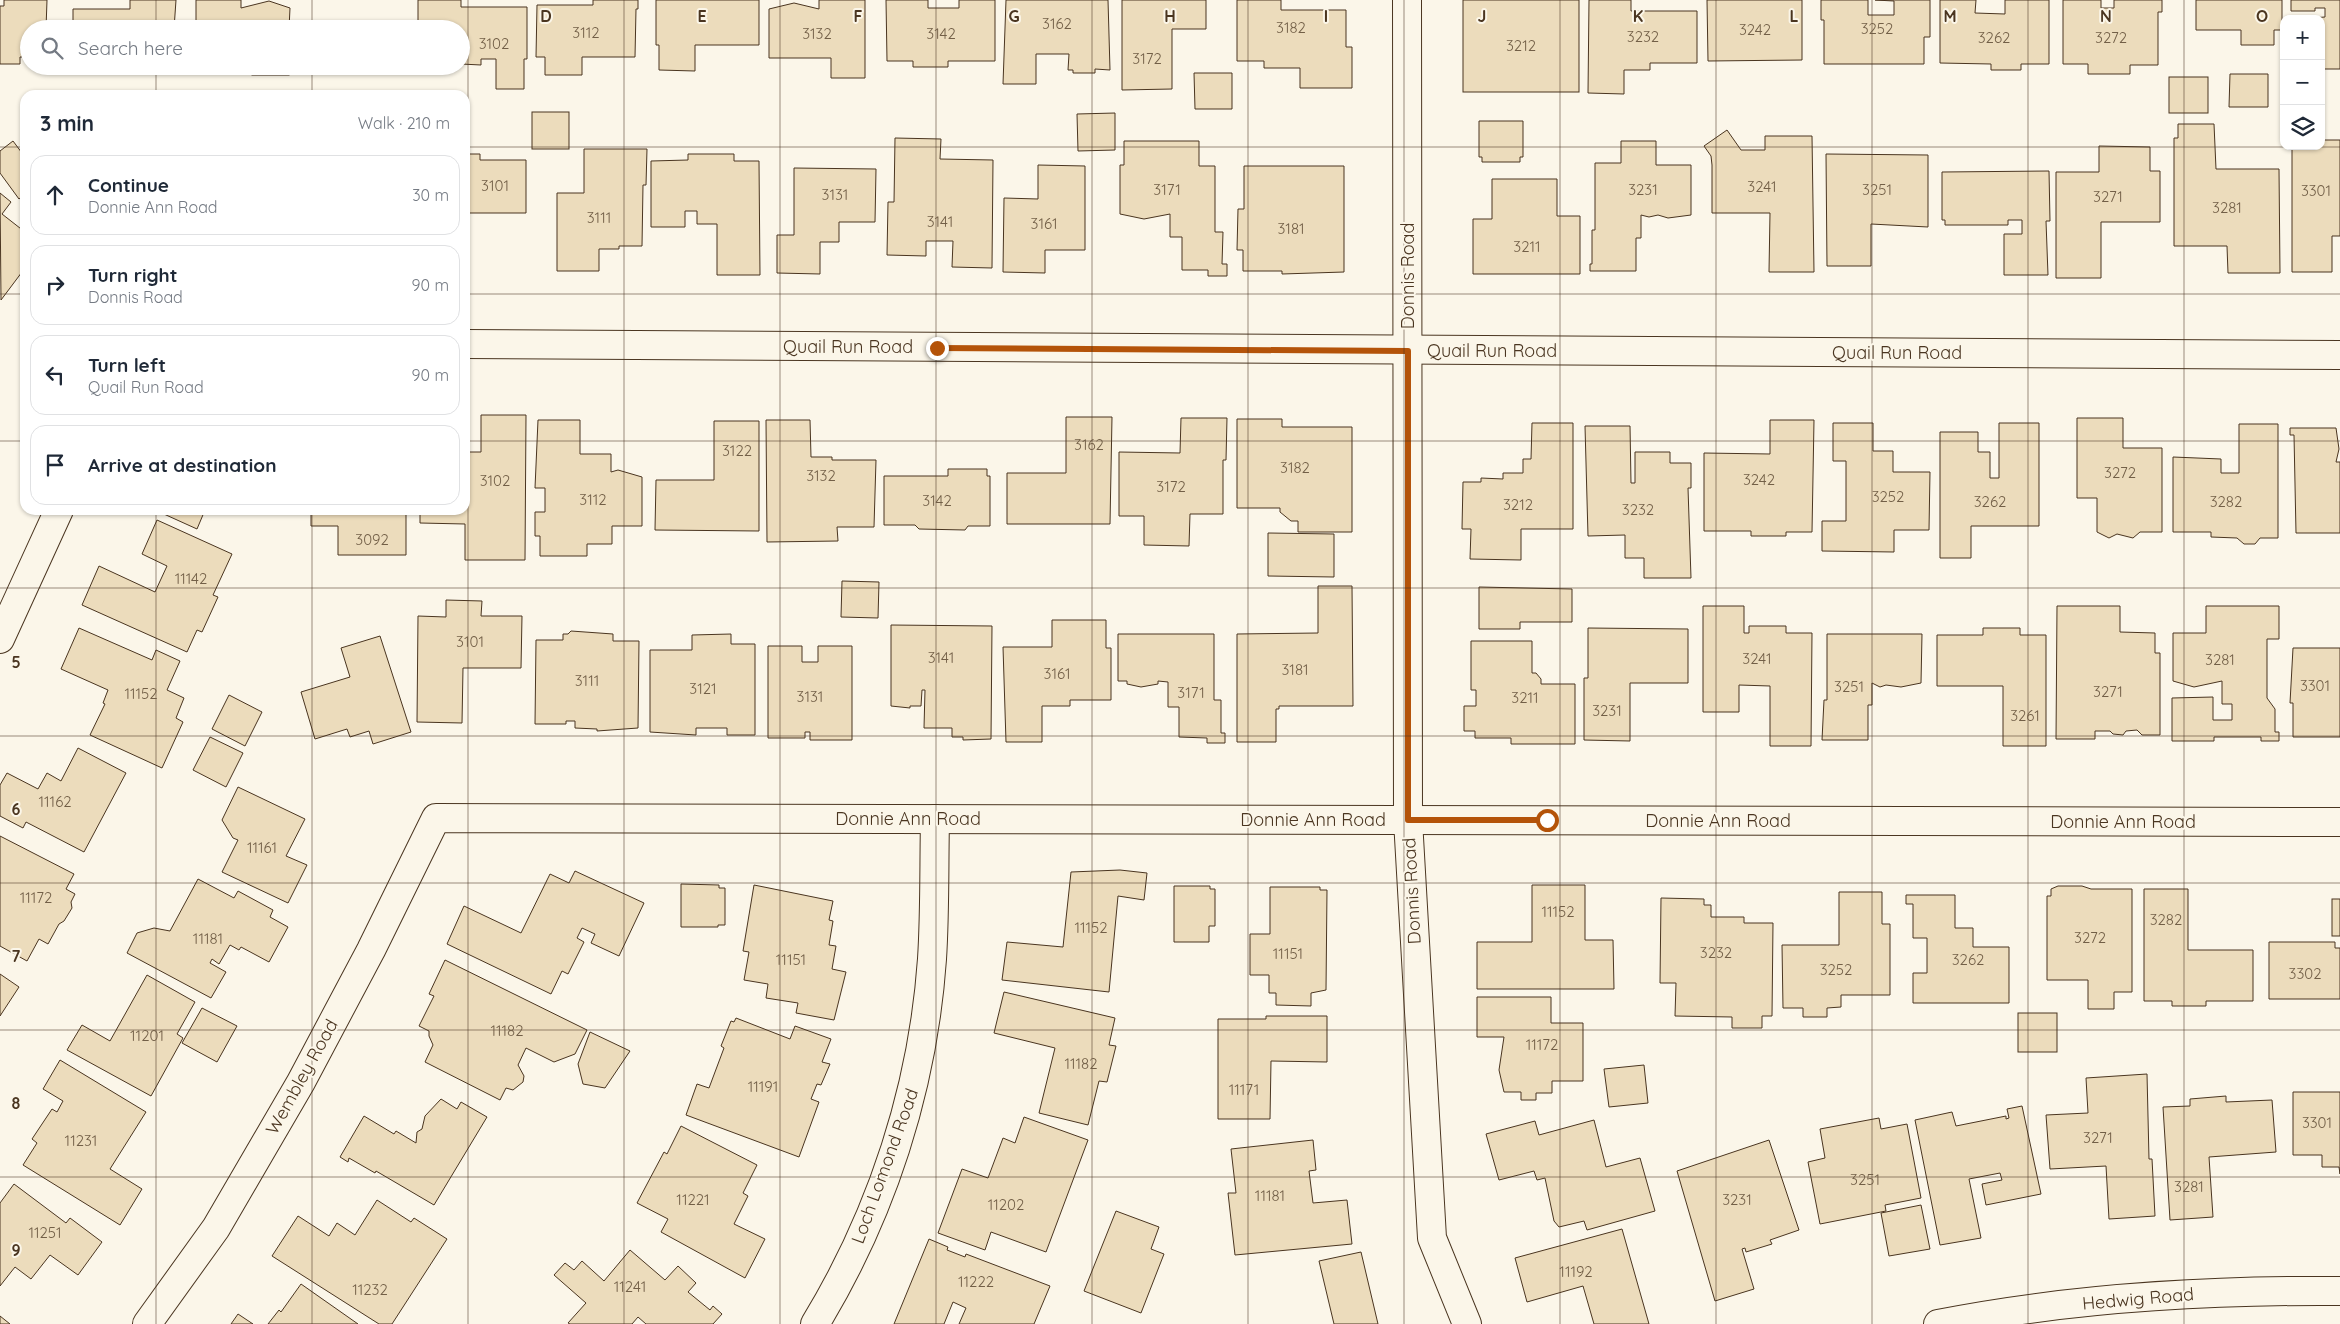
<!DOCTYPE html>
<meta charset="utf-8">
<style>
body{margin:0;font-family:Quicksand,sans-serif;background:#f2f2f3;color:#1f2937}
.controls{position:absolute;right:15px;top:15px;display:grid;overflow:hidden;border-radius:10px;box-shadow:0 1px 4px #0004}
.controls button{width:45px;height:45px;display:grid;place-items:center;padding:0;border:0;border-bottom:1px solid #e0e1e3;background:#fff;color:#1f2937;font:25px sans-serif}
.stop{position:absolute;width:15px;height:15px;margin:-11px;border:4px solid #b45309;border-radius:50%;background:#fff}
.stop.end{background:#b45309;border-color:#fff;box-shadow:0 1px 5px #0008}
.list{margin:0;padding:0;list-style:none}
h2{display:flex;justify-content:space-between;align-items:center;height:65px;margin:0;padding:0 20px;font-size:21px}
h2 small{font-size:16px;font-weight:400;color:#747a83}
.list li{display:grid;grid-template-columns:32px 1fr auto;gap:15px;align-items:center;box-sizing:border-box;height:80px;margin:0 10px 10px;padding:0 10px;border:1px solid #e0e1e3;border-radius:15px}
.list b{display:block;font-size:19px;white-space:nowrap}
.list p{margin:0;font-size:16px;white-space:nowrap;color:#747a83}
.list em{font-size:16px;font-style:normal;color:#747a83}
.icon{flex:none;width:28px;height:28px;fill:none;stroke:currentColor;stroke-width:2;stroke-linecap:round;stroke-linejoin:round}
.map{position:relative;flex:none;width:2340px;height:1324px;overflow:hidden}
.search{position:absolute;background:#fff;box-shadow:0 1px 4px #0004;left:20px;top:20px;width:450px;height:55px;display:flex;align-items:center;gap:12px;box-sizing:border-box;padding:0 18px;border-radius:28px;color:#747a83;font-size:19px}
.panel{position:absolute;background:#fff;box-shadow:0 1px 4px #0004;left:20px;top:90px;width:450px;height:425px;border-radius:15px}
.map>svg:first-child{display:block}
.building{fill:#ecdcbc;stroke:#4a3520}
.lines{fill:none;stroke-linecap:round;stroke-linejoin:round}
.minor-casing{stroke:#4a3520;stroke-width:30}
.tertiary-casing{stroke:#4a3520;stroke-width:30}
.minor{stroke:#fbf6e9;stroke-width:28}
.tertiary{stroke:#fbf6e9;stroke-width:28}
.route{stroke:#b45309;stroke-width:6}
.grid{fill:none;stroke:#4a3520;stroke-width:1;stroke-opacity:0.55}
.labels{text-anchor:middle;stroke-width:4;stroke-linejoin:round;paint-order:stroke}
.number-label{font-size:15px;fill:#725f47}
.street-label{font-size:18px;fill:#4a3520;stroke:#fbf6e9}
.grid-label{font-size:16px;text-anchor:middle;font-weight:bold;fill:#4a3520;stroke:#fbf6e9;stroke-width:4;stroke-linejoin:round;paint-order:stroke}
</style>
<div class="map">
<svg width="2340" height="1324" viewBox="0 0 2340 1324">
<rect width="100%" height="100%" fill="#fbf6e9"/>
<g class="building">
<polygon points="4,0 47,0 46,29 29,29 29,57 20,57 20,64 0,64 0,6 4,6"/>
<polygon points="130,0 176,0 174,29 73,29 73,9 130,9"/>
<polygon points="196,0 241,0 241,8 269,1 290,8 289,29 196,29"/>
<polygon points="418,0 461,0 461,7 527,7 527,59 524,59 524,89 496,89 496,59 481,59 481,65 461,64 461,29 418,29"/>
<polygon points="593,0 638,0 638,9 636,9 635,57 582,57 582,75 545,75 545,57 536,57 537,5 593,5"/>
<polygon points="656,0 759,0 759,45 695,45 695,71 659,70 659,45 656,45"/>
<polygon points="819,0 865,0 865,78 831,78 831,58 769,58 769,9 794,3 819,9"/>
<polygon points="886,0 928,0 928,8 959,8 959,0 995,0 995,61 948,61 948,67 913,67 913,61 887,61"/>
<polygon points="1006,0 1108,0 1110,70 1095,69 1095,73 1073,73 1073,70 1068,70 1069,54 1036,54 1036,84 1003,84"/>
<polygon points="1122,0 1206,0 1206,29 1172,29 1172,89 1122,90"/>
<polygon points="1237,0 1281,0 1281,10 1346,10 1346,47 1352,47 1352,88 1300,88 1300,68 1264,68 1264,61 1237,61"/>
<rect x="1463" y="0" width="116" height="92"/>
<polygon points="1589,0 1631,0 1631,11 1697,11 1697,63 1650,63 1650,70 1624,70 1624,94 1588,93"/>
<polygon points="1707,0 1802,0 1802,60 1708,61"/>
<polygon points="1821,0 1868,0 1868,15 1894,15 1894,1 1875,0 1930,0 1930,37 1924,37 1924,64 1824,64 1824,20 1821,20"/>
<polygon points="1940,0 1976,0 1975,13 2005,14 2005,0 2049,0 2049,64 2021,64 2021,70 1991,70 1991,64 1940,63"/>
<polygon points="2063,0 2101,0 2101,8 2114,8 2114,0 2162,0 2162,12 2158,12 2158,65 2130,65 2130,74 2088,74 2088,64 2063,64"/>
<polygon points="2196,0 2282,0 2282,30 2274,30 2274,45 2241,45 2241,30 2196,30"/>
<polygon points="2291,0 2340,0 2340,69 2321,69 2321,19 2298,19 2325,17 2325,8 2315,8 2315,11 2291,11"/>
<rect x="252" y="66" width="37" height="9"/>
<polygon points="1194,73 1232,73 1232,109 1195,109"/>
<polygon points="2230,74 2268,74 2268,107 2229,107"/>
<rect x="2169" y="77" width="39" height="36"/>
<rect x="532" y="112" width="37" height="37"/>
<polygon points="1115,113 1115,150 1078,151 1077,114"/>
<polygon points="1479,121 1523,121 1523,157 1520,157 1520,162 1482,162 1482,157 1479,157"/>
<polygon points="2178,124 2214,124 2216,169 2279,169 2280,273 2228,273 2227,246 2174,246 2174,138 2178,138"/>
<polygon points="1727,130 1741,150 1765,150 1765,136 1812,136 1814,272 1769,272 1770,213 1712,213 1712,165 1711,156 1704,146"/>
<polygon points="895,138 941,139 940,159 993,160 992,268 952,267 953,241 926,241 926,256 887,255 888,202 894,202"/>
<polygon points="2321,140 2340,140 2340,236 2332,236 2332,272 2292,272 2292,146 2321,146"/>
<polygon points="13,141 25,157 25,178 23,180 25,183 25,194 19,199 0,173 0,151"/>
<polygon points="1124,141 1199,141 1199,166 1215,166 1215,232 1223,232 1222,264 1227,264 1227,276 1208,276 1208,270 1182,270 1182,237 1170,237 1170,214 1144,219 1120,214 1120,165 1124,165"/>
<polygon points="1621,141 1656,141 1656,165 1691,165 1691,215 1668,218 1658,215 1649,217 1641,215 1641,238 1636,238 1636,271 1590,271 1590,264 1592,264 1592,230 1595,230 1595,163 1621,163"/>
<polygon points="2099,146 2150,147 2150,171 2160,171 2160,222 2101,222 2101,278 2056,278 2056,172 2099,172"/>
<polygon points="584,149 647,149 646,185 643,185 642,246 619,246 619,249 599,249 599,271 557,271 557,193 584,193"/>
<polygon points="465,154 480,154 480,160 526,160 526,213 465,213"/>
<polygon points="688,154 734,154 734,161 759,161 760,275 717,275 717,224 697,224 697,211 685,211 685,227 651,227 651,161 688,160"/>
<polygon points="1826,154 1928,155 1928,227 1871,224 1871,266 1827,266"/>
<polygon points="1038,165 1085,166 1085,250 1045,250 1045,273 1003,272 1004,198 1038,199"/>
<polygon points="1244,166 1344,166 1344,272 1282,274 1282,271 1243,271 1243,250 1237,250 1238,209 1244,209"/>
<polygon points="794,168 876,169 875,222 839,222 839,242 820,242 820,274 777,273 777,235 794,235"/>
<polygon points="2049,171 2050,221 2046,221 2048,275 2004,275 2004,234 2022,234 2022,220 2008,220 2008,225 1945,225 1945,220 1942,220 1942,172"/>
<polygon points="1492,179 1557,179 1557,216 1580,216 1580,274 1473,274 1473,219 1492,219"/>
<polygon points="0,193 11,202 2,214 25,232 25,268 1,300"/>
<polygon points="481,415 526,415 525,560 465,560 465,524 420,523 420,510 465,510 465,452 481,452"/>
<polygon points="1066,417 1112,417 1110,524 1007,524 1007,473 1066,473"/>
<polygon points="1181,418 1227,418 1226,460 1223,460 1223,514 1190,514 1189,546 1144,545 1144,516 1119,516 1119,452 1180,453"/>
<polygon points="2077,418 2123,418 2123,448 2162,448 2162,532 2140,532 2133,538 2117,534 2109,538 2097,532 2097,498 2077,498"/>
<polygon points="1237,419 1282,419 1282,427 1352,427 1352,532 1298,532 1298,521 1291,521 1280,512 1280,508 1237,508"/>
<polygon points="538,420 580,420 580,454 611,454 611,472 618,470 642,477 642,526 612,526 612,544 587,544 587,556 540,556 540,536 535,536 535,512 545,512 545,488 535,488"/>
<polygon points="766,420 810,420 811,457 832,457 832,460 876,460 874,527 837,527 838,541 767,542"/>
<polygon points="1770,420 1814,420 1812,532 1786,532 1786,536 1751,536 1751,531 1704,531 1704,453 1770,454"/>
<polygon points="714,421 759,421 759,531 655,530 656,480 714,480"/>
<polygon points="1532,423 1573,423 1573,529 1521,529 1521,560 1470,559 1471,529 1462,529 1463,482 1481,482 1481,478 1503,479 1503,473 1523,473 1523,459 1531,459"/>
<polygon points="1833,423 1873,423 1873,451 1893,451 1893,472 1930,472 1929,530 1894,530 1894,552 1822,551 1822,521 1846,521 1846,461 1833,461"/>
<polygon points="1999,423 2039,423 2039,526 1971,526 1971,558 1940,558 1940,432 1978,432 1978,452 1990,452 1990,478 1999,478"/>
<polygon points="2239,424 2278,424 2278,538 2260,538 2255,544 2244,544 2237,538 2211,537 2211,532 2173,532 2173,457 2221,459 2221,473 2239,473"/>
<polygon points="1585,426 1630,426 1631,483 1635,483 1635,452 1670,452 1670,463 1691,463 1691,488 1688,488 1691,578 1644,578 1644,558 1625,558 1625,535 1588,536"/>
<polygon points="2290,428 2336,428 2339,449 2336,462 2340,462 2340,533 2296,533 2294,435 2290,435"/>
<polygon points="948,469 987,469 987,476 990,476 990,526 968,526 965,530 919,529 915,525 884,525 884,476 948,476"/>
<polygon points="155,510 205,510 197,529"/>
<polygon points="311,510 406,510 406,555 338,555 338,526 311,526"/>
<polygon points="157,520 232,554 213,595 218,597 202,632 197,630 187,652 82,605 99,566 155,592 167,566 142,554"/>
<polygon points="1268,533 1334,534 1334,577 1268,576"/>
<polygon points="842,581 879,582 878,618 841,617"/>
<polygon points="1318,586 1352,586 1353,706 1279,706 1279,709 1276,709 1276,742 1237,742 1237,634 1318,633"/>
<polygon points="1479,587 1572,589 1572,622 1520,622 1520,629 1479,629"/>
<polygon points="446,600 482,601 481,616 522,616 521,668 463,668 462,723 417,722 418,616 446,617"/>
<polygon points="1703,606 1744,606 1744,633 1749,633 1749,626 1786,626 1786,633 1812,633 1811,746 1770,746 1770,686 1739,685 1739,712 1703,712"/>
<polygon points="2057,606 2120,606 2120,632 2155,633 2155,653 2160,653 2160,735 2142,735 2137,730 2126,731 2123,735 2113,734 2110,731 2095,731 2095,739 2056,739"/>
<polygon points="2206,606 2279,606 2279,639 2267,639 2267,698 2275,709 2275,732 2279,732 2279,741 2261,741 2261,737 2214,737 2214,741 2172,741 2172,698 2213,697 2213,720 2232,720 2232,704 2222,704 2222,681 2194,687 2173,681 2173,633 2206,633"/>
<polygon points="1052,620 1106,620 1106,648 1111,648 1111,700 1070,700 1070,706 1042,706 1042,742 1006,742 1003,647 1052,647"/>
<polygon points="891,625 992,626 991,739 963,740 963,737 952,737 952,728 924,728 925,690 922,690 921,706 910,706 910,708 891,706"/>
<polygon points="79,628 152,660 156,650 180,661 167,690 184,698 176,718 183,722 162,768 90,735 105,704 103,703 108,690 61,669"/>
<polygon points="1588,628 1688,629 1688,683 1630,683 1630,741 1584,740 1584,678 1588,678"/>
<polygon points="1983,628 2020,628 2020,635 2046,635 2046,746 2003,746 2003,686 1937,686 1937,635 1983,635"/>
<polygon points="571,631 613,634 613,641 639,641 638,728 597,731 597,729 575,728 575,721 566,721 566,724 535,724 536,640 563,640 563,634 568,634"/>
<polygon points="731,634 731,644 755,644 755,735 727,735 727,728 696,728 696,735 650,732 650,650 692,650 692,635"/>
<polygon points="1118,634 1214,634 1214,700 1221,700 1221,733 1225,733 1225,743 1207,743 1207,738 1179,737 1179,707 1168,707 1168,682 1158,681 1158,684 1141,687 1127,684 1127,681 1118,681"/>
<polygon points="1827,634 1922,634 1921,683 1901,687 1886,685 1880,687 1872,683 1872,705 1868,705 1868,740 1822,740 1824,700 1827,700"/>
<polygon points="380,636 411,732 373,744 369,731 350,737 347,729 315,739 301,692 350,677 341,648"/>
<polygon points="1471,641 1532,641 1532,673 1536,673 1541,679 1541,684 1575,684 1575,744 1511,744 1511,738 1475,738 1475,731 1464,731 1464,706 1476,706 1476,690 1471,690"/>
<polygon points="768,646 802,646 802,662 818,662 818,646 852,646 852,740 810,740 810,732 805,732 805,738 768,738"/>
<polygon points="2293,648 2340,648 2340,737 2293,737 2293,703 2290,703"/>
<polygon points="229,695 262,712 245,746 212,729"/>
<polygon points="210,737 243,753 226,787 193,770"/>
<polygon points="78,748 126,773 84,852 26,822 23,828 0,816 0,785 7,773 38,789 47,773 61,781"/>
<polygon points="238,787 305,819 286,856 307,865 288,903 222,872 238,840 233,838 222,820"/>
<polygon points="0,836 74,874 66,889 75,894 71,902 72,908 64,921 59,924 48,944 39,939 27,961 0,946"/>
<polygon points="1120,870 1147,873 1144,900 1118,896 1109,992 1002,980 1007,942 1063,947 1071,872"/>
<polygon points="575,871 644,903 619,956 591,943 595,934 582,928 577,938 584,942 568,974 562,971 551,994 447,944 464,906 521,933 550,874 569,883"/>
<polygon points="198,879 234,898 238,891 273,910 270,917 288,927 269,962 241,947 239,950 230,945 219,964 212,959 210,963 226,972 211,998 127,953 137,933 154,928 170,931"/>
<polygon points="681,884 719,885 719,888 725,888 725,925 718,925 718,927 681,927"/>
<polygon points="754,885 833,901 829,920 833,921 829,945 836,946 832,969 846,972 834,1020 796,1013 798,1003 766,998 768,984 744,980 749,952 743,951"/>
<polygon points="1532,885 1585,885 1585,940 1613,940 1614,989 1477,989 1477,942 1532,942"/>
<polygon points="1174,886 1210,886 1210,889 1215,889 1215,926 1209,926 1209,942 1174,942"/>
<polygon points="2058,886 2082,886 2091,889 2132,889 2132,992 2114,992 2114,1009 2088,1009 2088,980 2047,980 2047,896 2051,896 2051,889"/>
<polygon points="1270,887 1320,887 1320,890 1327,890 1326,990 1311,993 1311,1006 1276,1005 1276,993 1269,993 1269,975 1250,975 1250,934 1270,934"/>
<polygon points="2144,889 2188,889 2188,950 2253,950 2253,1001 2206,1001 2206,1006 2172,1006 2172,1001 2144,1001"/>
<polygon points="1839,892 1882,892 1882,924 1890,924 1890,995 1841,995 1841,1007 1827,1008 1827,1017 1803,1017 1803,1008 1783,1008 1782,945 1839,945"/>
<polygon points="1906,895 1955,895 1955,928 1973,928 1973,947 2009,947 2009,1003 1913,1003 1913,973 1927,973 1927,938 1913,938 1913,904 1906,904"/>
<polygon points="1661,898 1704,899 1704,905 1711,905 1711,917 1744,917 1744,923 1773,923 1772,1016 1762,1016 1762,1028 1732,1028 1732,1017 1675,1016 1676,983 1660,983"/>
<rect x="2332" y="899" width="8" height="37"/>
<polygon points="2269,942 2335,942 2335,948 2340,948 2340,999 2269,999"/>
<polygon points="445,960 587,1030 575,1054 554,1062 526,1048 518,1065 524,1076 523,1082 513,1090 506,1088 500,1100 425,1062 433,1045 429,1036 429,1031 419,1026 434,996 429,994"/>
<polygon points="0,974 19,987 0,1016"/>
<polygon points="147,975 195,1002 177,1034 183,1038 151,1096 67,1050 82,1025 110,1041"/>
<polygon points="1004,992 1115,1018 1109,1045 1116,1046 1107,1082 1099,1081 1088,1125 1039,1113 1055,1048 994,1033"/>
<polygon points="1477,997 1551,997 1551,1023 1583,1023 1583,1081 1552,1081 1552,1093 1536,1093 1536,1100 1521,1100 1521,1092 1504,1092 1499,1070 1504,1037 1477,1037"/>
<polygon points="202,1008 237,1026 217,1062 182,1043"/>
<rect x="2018" y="1013" width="39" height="39"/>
<polygon points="1266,1016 1327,1016 1327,1062 1271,1061 1270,1119 1218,1119 1218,1019 1266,1019"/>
<polygon points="736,1018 790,1039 795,1026 831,1039 822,1062 830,1064 821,1085 817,1084 811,1099 819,1102 799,1157 686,1115 697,1084 709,1088 724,1048 721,1046 731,1021 734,1022"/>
<polygon points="590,1032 630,1051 605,1088 583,1084 578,1064"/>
<polygon points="60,1060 146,1112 110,1169 142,1189 120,1225 23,1165 37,1143 32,1139 52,1109 57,1112 63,1101 43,1089"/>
<polygon points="1644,1065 1648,1103 1609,1107 1604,1069"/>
<polygon points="2147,1074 2149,1159 2152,1159 2155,1216 2109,1219 2106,1166 2050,1169 2046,1115 2088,1113 2086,1078"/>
<polygon points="2293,1092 2340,1092 2340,1174 2339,1167 2322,1167 2322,1155 2293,1155"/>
<polygon points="2226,1096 2226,1102 2272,1100 2276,1152 2209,1157 2213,1217 2170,1220 2163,1107 2190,1106 2190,1099"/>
<polygon points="441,1099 457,1109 461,1102 487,1117 434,1205 376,1171 375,1173 349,1158 348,1162 340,1157 364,1116 394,1134 396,1131 416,1143 417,1132 422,1129 425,1116"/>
<polygon points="2022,1106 2041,1194 1986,1205 1982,1184 2002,1180 2000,1173 1969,1179 1981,1238 1940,1245 1915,1120 1952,1112 1956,1126 2006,1116 2006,1119 2009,1118 2007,1109"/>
<polygon points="1024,1117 1088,1140 1046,1252 991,1232 985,1250 938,1233 962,1169 988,1178 1003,1138 1015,1143"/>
<polygon points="1879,1118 1881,1129 1907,1124 1921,1198 1885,1205 1886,1211 1820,1224 1808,1162 1825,1158 1820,1129"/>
<polygon points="1594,1120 1606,1167 1640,1158 1655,1211 1587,1230 1584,1221 1559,1227 1554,1221 1545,1178 1537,1180 1534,1171 1499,1180 1486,1134 1535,1121 1539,1135"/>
<polygon points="681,1126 757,1165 743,1193 748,1196 734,1224 765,1239 745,1278 661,1232 668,1219 637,1203 664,1152 667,1154"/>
<polygon points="1313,1140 1316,1170 1309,1171 1313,1203 1347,1200 1352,1244 1235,1255 1228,1193 1236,1193 1231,1149"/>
<polygon points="1769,1140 1799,1230 1770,1240 1772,1244 1746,1252 1745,1248 1742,1249 1754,1289 1715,1301 1677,1171"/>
<polygon points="14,1184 66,1223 70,1218 102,1242 78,1275 50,1255 31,1279 15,1267 0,1286 0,1203"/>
<polygon points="377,1200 411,1222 414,1218 447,1239 392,1324 379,1324 272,1256 298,1216 329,1236 337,1223 355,1235"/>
<polygon points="1921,1205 1930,1249 1889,1256 1881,1213"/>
<polygon points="1116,1211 1159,1227 1151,1249 1164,1254 1141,1313 1084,1291"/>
<polygon points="1622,1229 1649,1324 1594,1324 1583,1286 1527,1302 1515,1258"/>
<polygon points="929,1239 948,1247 947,1250 965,1257 966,1254 1050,1286 1034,1324 959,1324 966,1308 953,1302 944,1324 894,1324"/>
<polygon points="630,1250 665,1280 678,1266 696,1283 688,1292 710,1310 713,1306 722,1314 713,1324 646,1324 638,1317 632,1324 570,1324 568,1323 586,1303 554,1275 565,1263 574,1270 582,1261 604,1281"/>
<polygon points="1361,1252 1378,1324 1334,1324 1319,1261"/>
<polygon points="301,1284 358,1324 268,1324 279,1310 281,1312"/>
<polygon points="238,1314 253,1324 231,1324"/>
<polygon points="0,1316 10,1324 0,1324"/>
</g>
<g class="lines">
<defs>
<g id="minor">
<polyline points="1407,0 1408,820 1432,1238 1467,1324"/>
<polyline points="465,344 2340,355"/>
<polyline points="0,639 59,510"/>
<polyline points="147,1324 216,1228 301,1082 371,950 436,818 2340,822"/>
<path d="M815,1324C882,1214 923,1088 932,959C935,913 934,865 935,819"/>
</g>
<path id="tertiary" d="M1938,1324C2070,1298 2206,1290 2340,1291"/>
</defs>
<use href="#minor" class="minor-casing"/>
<use href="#tertiary" class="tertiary-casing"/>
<use href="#minor" class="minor"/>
<use href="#tertiary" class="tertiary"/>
</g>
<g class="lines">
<polyline class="route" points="937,348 1408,351 1408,820 1547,820"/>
</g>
<path class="grid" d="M156,0V29M312,0V29M468,0V1324M624,0V1324M780,0V1324M936,0V1324M1092,0V1324M1248,0V1324M1404,0V1324M1560,0V1324M1716,0V1324M1872,0V1324M2028,0V1324M2184,0V1324M156,66V95M312,66V95M0,147H25M465,147H2340M0,294H25M465,294H2340M0,441H25M465,441H2340M156,510V1324M312,510V1324M0,588H2340M0,736H2340M0,883H2340M0,1030H2340M0,1177H2340"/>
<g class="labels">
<g class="number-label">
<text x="1057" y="29">3162</text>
<text x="1291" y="33">3182</text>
<text x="1877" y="34">3252</text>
<text x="1755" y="35">3242</text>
<text x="586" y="38">3112</text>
<text x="817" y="39">3132</text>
<text x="941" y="39">3142</text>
<text x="1643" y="42">3232</text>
<text x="1994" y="43">3262</text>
<text x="2111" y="43">3272</text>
<text x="494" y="49">3102</text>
<text x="1521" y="51">3212</text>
<text x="1147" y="64">3172</text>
<text x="495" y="191">3101</text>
<text x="1762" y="192">3241</text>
<text x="1167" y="195">3171</text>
<text x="1643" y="195">3231</text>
<text x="1877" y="195">3251</text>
<text x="2316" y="196">3301</text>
<text x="835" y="200">3131</text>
<text x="2108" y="202">3271</text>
<text x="2227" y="213">3281</text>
<text x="599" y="223">3111</text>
<text x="940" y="227">3141</text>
<text x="1044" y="229">3161</text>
<text x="1291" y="234">3181</text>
<text x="1527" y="252">3211</text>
<text x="1089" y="450">3162</text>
<text x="737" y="456">3122</text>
<text x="1295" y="473">3182</text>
<text x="2120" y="478">3272</text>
<text x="821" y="481">3132</text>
<text x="1759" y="485">3242</text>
<text x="495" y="486">3102</text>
<text x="1171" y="492">3172</text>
<text x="1888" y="502">3252</text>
<text x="593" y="505">3112</text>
<text x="937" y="506">3142</text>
<text x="1990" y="507">3262</text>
<text x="2226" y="507">3282</text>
<text x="1518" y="510">3212</text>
<text x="1638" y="515">3232</text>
<text x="372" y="545">3092</text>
<text x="191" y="584">11142</text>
<text x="470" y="647">3101</text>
<text x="941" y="663">3141</text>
<text x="1757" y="664">3241</text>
<text x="2220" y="665">3281</text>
<text x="1295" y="675">3181</text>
<text x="1057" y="679">3161</text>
<text x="587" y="686">3111</text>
<text x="2315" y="691">3301</text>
<text x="1849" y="692">3251</text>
<text x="703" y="694">3121</text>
<text x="2108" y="697">3271</text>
<text x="1191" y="698">3171</text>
<text x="141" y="699">11152</text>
<text x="810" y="702">3131</text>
<text x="1525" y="703">3211</text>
<text x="1607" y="716">3231</text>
<text x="2025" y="721">3261</text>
<text x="55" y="807">11162</text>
<text x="262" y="853">11161</text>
<text x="36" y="903">11172</text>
<text x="1558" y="917">11152</text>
<text x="2166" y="925">3282</text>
<text x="1091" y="933">11152</text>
<text x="2090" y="943">3272</text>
<text x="208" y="944">11181</text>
<text x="1716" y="958">3232</text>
<text x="1288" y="959">11151</text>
<text x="791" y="965">11151</text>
<text x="1968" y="965">3262</text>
<text x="1836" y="975">3252</text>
<text x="2305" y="979">3302</text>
<text x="507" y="1036">11182</text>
<text x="147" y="1041">11201</text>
<text x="1542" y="1050">11172</text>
<text x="1081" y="1069">11182</text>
<text x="763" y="1092">11191</text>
<text x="1244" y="1095">11171</text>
<text x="2317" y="1128">3301</text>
<text x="2098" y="1143">3271</text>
<text x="81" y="1146">11231</text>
<text x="1865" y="1185">3251</text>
<text x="2189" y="1192">3281</text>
<text x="1270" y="1201">11181</text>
<text x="693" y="1205">11221</text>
<text x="1737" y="1205">3231</text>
<text x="1006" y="1210">11202</text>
<text x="45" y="1238">11251</text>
<text x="1576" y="1277">11192</text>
<text x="976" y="1287">11222</text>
<text x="630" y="1292">11241</text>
<text x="370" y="1295">11232</text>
</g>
<g class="street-label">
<text transform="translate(1408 276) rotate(-90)" y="6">Donnis Road</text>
<text x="848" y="353">Quail Run Road</text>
<text x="1492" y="357">Quail Run Road</text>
<text x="1897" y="359">Quail Run Road</text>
<text x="908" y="825">Donnie Ann Road</text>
<text x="1313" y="826">Donnie Ann Road</text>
<text x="1718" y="827">Donnie Ann Road</text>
<text x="2123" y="828">Donnie Ann Road</text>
<text transform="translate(1412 891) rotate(-93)" y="6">Donnis Road</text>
<text transform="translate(302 1077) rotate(-61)" y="6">Wembley Road</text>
<text transform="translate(885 1166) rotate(-70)" y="6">Loch Lomond Road</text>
<text transform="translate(2138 1299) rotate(-5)" y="6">Hedwig Road</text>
</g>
</g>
<g class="grid-label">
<text x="546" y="22">D</text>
<text x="702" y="22">E</text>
<text x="858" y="22">F</text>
<text x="1014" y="22">G</text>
<text x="1170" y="22">H</text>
<text x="1326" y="22">I</text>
<text x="1482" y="22">J</text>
<text x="1638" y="22">K</text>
<text x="1794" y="22">L</text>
<text x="1950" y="22">M</text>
<text x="2106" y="22">N</text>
<text x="2262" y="22">O</text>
<text x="16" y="668">5</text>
<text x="16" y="815">6</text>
<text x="16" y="962">7</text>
<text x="16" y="1109">8</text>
<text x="16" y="1256">9</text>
</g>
</svg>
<div class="controls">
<button>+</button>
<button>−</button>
<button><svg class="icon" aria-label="layers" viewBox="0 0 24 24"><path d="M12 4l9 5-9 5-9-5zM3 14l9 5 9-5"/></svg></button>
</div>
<div class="stop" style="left:1547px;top:820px"></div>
<div class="stop end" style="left:937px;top:348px"></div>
<div class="search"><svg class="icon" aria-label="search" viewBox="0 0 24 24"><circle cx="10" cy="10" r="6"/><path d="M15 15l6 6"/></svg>Search here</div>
<section class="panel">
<h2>3 min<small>Walk · 210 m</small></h2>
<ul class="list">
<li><svg class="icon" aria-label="ahead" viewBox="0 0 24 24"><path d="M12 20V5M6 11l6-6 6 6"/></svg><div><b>Continue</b><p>Donnie Ann Road</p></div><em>30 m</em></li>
<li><svg class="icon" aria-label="right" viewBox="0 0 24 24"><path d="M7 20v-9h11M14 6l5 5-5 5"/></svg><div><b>Turn right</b><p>Donnis Road</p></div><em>90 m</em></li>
<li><svg class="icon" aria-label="left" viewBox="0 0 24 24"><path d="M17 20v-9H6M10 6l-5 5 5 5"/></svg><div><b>Turn left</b><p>Quail Run Road</p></div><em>90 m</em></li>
<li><svg class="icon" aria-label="arrive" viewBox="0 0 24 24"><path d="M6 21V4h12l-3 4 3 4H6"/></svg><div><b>Arrive at destination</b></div></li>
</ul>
</section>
</div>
